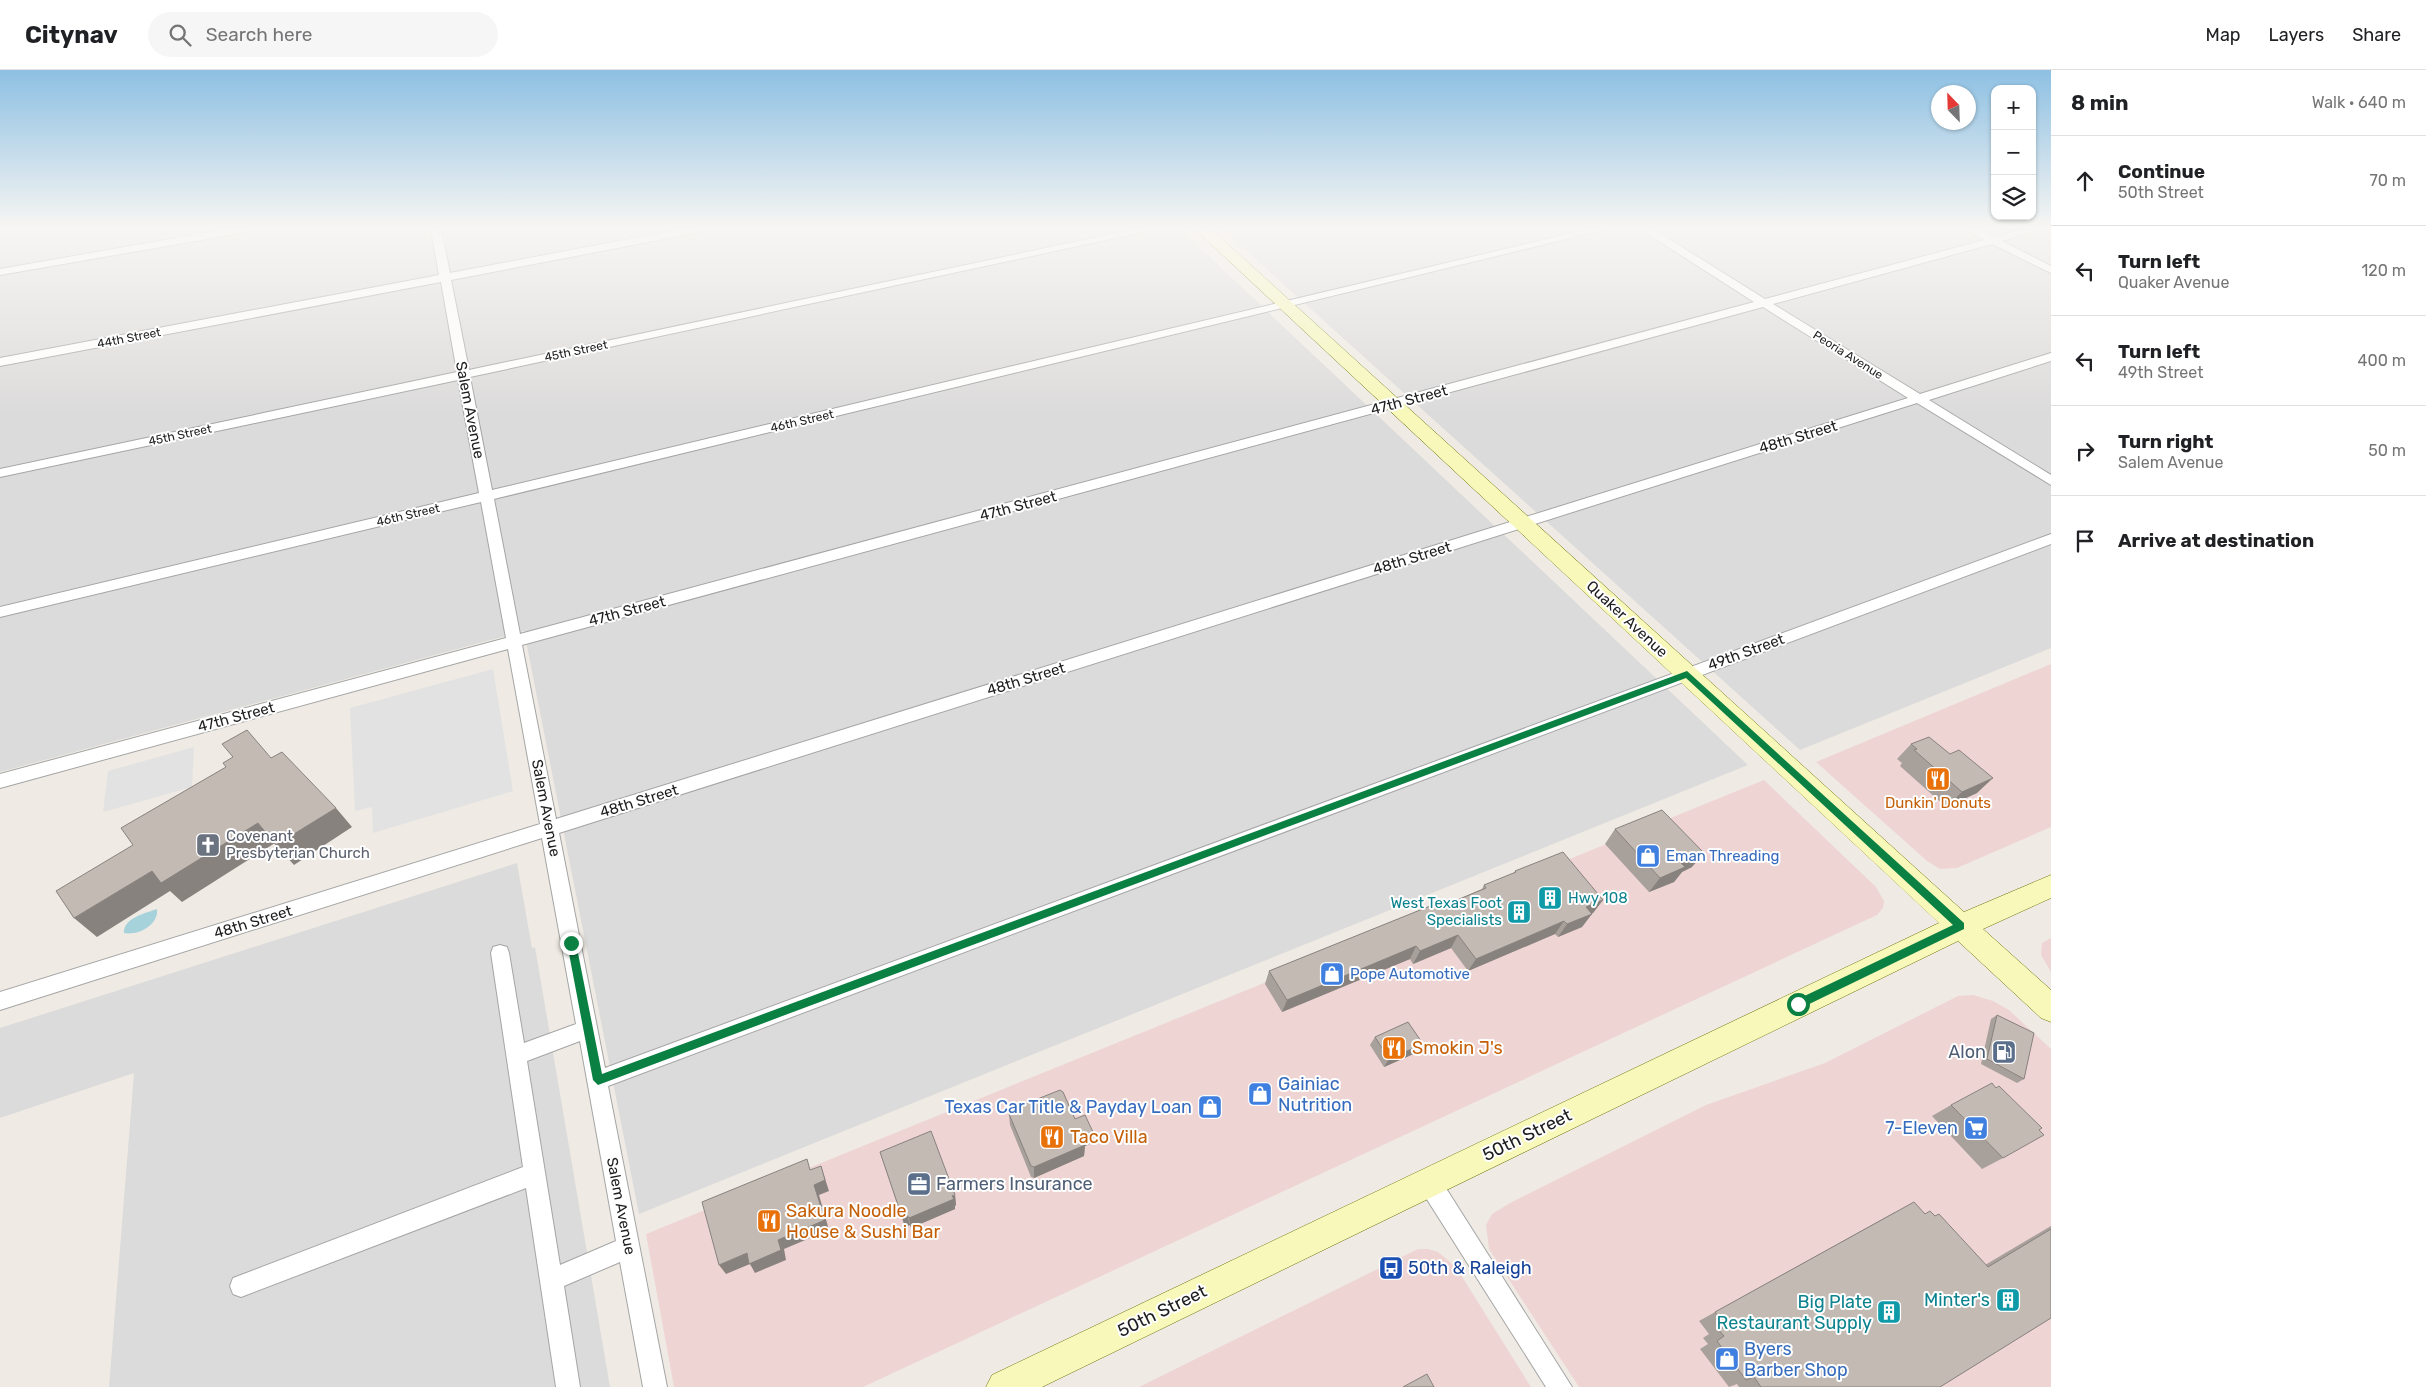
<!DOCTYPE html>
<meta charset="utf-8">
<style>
body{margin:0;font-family:Rubik,sans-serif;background:#f6f6f6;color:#202124}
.controls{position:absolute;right:15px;top:15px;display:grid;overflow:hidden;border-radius:10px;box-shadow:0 1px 4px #0004}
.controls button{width:45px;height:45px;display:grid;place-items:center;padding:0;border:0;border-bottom:1px solid #e0e0e0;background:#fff;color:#202124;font:25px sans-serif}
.compass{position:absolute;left:1931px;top:15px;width:45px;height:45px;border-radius:50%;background:#fff;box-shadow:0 1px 4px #0004;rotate:337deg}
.stop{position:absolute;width:15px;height:15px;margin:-11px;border:4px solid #0b8043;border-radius:50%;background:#fff}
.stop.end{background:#0b8043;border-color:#fff;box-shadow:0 1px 5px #0008}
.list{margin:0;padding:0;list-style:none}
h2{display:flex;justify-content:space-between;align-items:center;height:65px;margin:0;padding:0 20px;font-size:21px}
h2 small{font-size:16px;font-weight:400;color:#757577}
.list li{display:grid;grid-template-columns:32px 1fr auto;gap:15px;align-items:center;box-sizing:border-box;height:90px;padding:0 20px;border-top:1px solid #e0e0e0}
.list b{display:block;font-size:19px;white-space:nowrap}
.list p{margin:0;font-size:16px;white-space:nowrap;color:#757577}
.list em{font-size:16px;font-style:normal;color:#757577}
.icon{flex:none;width:28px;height:28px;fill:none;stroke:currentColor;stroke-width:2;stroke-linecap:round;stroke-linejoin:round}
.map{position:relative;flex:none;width:2051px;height:1317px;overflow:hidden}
header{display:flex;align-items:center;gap:30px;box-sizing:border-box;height:70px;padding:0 25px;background:#fff;border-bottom:1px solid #e0e0e0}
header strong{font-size:24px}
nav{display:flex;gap:28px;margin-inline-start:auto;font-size:18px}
.search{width:350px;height:45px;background:#f6f6f6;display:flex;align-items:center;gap:12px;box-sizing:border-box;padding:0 18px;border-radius:28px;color:#757577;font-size:19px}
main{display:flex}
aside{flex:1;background:#fff}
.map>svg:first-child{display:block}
.residential{fill:#dcdbdb}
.commercial{fill:#efd4d4}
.parking{fill:#e2e2e2}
.water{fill:#a6d2db}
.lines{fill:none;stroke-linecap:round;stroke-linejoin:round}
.minor-casing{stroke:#a5a5a5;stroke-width:2}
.secondary-casing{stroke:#6c7208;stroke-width:1}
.minor{fill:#fff;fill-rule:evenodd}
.secondary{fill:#f7f8b9;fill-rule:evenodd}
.wall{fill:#a8a09b}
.shaded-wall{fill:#88827e}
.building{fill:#c3bab4;stroke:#88827e}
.route{fill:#0b8043}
.labels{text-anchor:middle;stroke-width:4;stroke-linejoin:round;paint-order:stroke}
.far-street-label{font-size:12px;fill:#1e1e1e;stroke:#fff}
.street-label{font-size:15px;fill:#1e1e1e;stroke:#fff}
.food-label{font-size:15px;fill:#c56008;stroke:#fff}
.worship-label{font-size:15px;fill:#5b616d;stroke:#fff;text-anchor:start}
.shop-label{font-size:15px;fill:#366cbe;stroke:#fff;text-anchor:start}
.culture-label{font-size:15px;fill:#0d838f;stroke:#fff;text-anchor:start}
.near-food-label{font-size:18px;fill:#c56008;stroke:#fff;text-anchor:start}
.near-service-label{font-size:18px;fill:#4e5e75;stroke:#fff;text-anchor:end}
.near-shop-label{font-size:18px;fill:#366cbe;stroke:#fff;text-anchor:start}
.near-street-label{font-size:18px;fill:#1e1e1e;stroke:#fff}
.near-transit-label{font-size:18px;fill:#164399;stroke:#fff;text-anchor:start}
.near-culture-label{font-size:18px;fill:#0d838f;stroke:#fff;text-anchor:end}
</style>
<header>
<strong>Citynav</strong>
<div class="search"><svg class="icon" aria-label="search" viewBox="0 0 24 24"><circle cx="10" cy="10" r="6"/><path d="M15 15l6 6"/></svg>Search here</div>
<nav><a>Map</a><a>Layers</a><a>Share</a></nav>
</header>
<main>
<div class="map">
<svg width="2051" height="1317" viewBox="0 0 2051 1317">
<rect width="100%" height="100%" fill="#efebe4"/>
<g class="residential">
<polygon points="0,159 1180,159 1748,695 639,1144 524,561 0,702"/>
<polygon points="1222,159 2051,159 2051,578 1800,680"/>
<polygon points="517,793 532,878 535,877 610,1317 109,1317 134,1003 0,1048 0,958"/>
</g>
<g class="commercial">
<polygon points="2051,594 2051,757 1957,798 1940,799 1927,791 1816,692"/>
<polygon points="1764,710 1876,817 1884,831 1883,838 1877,845 863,1317 674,1317 646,1164"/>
<polygon points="2051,868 2051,902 2041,885 2042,873"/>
<polygon points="1973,925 1993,931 2009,940 2051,979 2051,1317 1579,1317 1489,1179 1486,1155 1492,1144 1510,1133 1706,1035 1825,993 1958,926"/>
<polygon points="1418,1179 1428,1179 1438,1182 1456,1197 1531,1317 1139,1317"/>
</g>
<g class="parking">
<polygon points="493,599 513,721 373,763 372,737 355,741 350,638"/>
<polygon points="194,677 192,717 103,742 108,701"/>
</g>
<path class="water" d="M157,839C159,855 138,866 124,863C123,848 146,843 157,839Z"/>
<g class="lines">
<defs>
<g id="minor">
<polygon points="227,159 252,159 247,162 0,205 0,199"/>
<path d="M431,159H441L450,203L682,159H705L700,162L451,210L469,300L1136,159H1157L470,307L492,420L1589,159H1608L494,429L520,564L1754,232L1640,159H1653L1765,229L1984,170L1965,159H1979L1994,167L2023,159H2041L2002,171L2051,196V203L1992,174L1773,234L1920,324L2051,283V291L1929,330L2051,405V415L1917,333L559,763L605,998L2051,464V474L608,1016L667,1317H643L620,1192L564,1216L580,1317H556L526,1118L241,1227L233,1224L230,1216L233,1208L241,1205L523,1097L491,883L493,877L500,875L507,877L509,883L524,973L576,954L542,768L0,940V922L540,754L508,579L0,718V704L506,568L481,432L0,547V537L479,423L458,310L0,407V399L457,302L441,212L0,296V288L439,205ZM1763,237L1908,328L556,749L522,575ZM580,971L616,1171L560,1195L527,991Z"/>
<polygon points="1429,1101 1437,1104 1572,1317 1546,1317 1421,1120 1418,1112 1421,1104"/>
</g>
<polygon id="secondary" points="1195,159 1211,159 1964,842 2051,805 2051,828 1983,859 2051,920 2051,952 2041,948 1958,871 1042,1317 986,1317 992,1305 1939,853"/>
</defs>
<use href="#minor" class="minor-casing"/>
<use href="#secondary" class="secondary-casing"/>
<use href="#minor" class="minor"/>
<use href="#secondary" class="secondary"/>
</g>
<g class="wall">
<polygon points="1911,674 1977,723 1946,737 1900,696 1902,693 1897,689"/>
<polygon points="1615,759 1692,797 1682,802 1674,812 1649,822 1605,774"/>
<polygon points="1515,801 1603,830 1593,843 1591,844 1582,857 1558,867 1555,864 1468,901 1451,878 1413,894 1410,889 1282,942 1265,914 1269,901 1438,838 1482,819 1484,815 1513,804"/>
<polygon points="1997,945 2024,1009 2017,1013 1981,994 1991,949"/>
<polygon points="1375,967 1418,982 1384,997 1370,975"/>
<polygon points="1951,1035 2003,1088 1982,1099 1932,1046"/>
<polygon points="1009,1044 1075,1049 1092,1073 1085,1076 1084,1086 1034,1108 1031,1107 1010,1055"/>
<polygon points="880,1082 955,1125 956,1135 955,1136 955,1139 911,1158 910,1155 905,1157"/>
<polygon points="1895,1142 1924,1144 1934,1146 1985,1195 2051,1156 2051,1248 1940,1317 1739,1317 1737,1314 1729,1317 1700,1279 1708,1274 1703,1268 1709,1264 1699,1251"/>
</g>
<g class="shaded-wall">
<polygon points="1993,708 1977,723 1946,737 1962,722"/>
<polygon points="336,738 352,757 294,795 276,775"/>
<polygon points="258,753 275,773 182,832 170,821 97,867 74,848 152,801"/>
<polygon points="1704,783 1692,797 1682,802 1674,812 1649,822 1660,808 1681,793"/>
<polygon points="1603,830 1593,843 1576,850 1586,837"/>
<polygon points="1592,844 1582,857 1558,867 1567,854"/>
<polygon points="1564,851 1555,864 1468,901 1476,889"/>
<polygon points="1458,865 1451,878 1413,894 1420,881"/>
<polygon points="1416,876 1410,889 1282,942 1287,930"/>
<polygon points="1423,974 1418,982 1384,997 1389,989"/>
<polygon points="1093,1062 1092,1073 1085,1076 1084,1086 1034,1108 1034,1097 1083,1066"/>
<polygon points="821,1096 829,1121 819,1125 829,1160 784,1179 786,1190 755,1203 750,1194 726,1204 719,1195 778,1170"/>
<polygon points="955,1125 956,1135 955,1136 955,1139 911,1158 909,1148"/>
<polygon points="907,1145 910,1155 905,1157 902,1147"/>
</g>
<g class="building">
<polygon points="247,660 271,688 282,682 336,738 276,775 258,753 161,813 152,801 74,848 56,821 133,775 121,758 226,697 223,693 233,687 222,674"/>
<polygon points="1929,667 1950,684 1959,680 1993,708 1962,722 1914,680 1917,679 1911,674"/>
<polygon points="1662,740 1704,783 1681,793 1685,797 1660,808 1615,759"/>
<polygon points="1563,782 1603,830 1586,837 1592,844 1567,854 1564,851 1476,889 1458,865 1420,881 1416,876 1287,930 1269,901 1435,834 1438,838 1486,818 1484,815 1516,802 1515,801"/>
<polygon points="1997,945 2034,963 2024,1009 1987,989"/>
<polygon points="1408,952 1423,974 1389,989 1375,967"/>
<polygon points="1992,1013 1996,1018 1999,1016 2042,1058 2039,1060 2044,1065 2003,1088 1951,1035"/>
<polygon points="1060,1020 1063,1022 1075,1049 1085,1045 1093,1062 1083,1066 1085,1075 1034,1097 1031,1096 1009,1044 1010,1040"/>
<polygon points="931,1061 955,1125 952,1126 954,1129 909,1148 907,1145 902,1147 880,1082"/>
<polygon points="807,1089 810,1100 821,1096 825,1110 814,1115 825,1150 778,1170 781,1180 749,1194 747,1183 719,1195 702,1132"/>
<polygon points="1914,1132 1925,1144 1930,1141 1935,1146 1939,1144 1988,1197 2051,1159 2051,1248 1940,1317 1761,1317 1754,1307 1746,1310 1717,1271 1724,1266 1719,1260 1726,1256 1715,1242"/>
<polygon points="1427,1304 1434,1317 1403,1317"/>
</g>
<linearGradient id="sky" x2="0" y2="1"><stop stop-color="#8dc0e3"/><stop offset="0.46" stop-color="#f8f6f3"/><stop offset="1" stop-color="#f8f6f3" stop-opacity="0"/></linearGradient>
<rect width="2051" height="344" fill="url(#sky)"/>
<polygon class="route" points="1687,601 1964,853 1964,859 1801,938 1794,938 1794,931 1953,855 1686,608 598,1015 593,1010 567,873 568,870 575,870 576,873 602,1004"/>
<defs>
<symbol id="restaurant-square" viewBox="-11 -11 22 22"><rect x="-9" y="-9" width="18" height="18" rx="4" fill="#e8710a" stroke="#fff"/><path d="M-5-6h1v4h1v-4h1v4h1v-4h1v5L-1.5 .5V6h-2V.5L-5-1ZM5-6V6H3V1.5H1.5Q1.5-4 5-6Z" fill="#fff"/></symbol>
<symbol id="church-square" viewBox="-11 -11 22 22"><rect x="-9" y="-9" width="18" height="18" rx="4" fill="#6b7280" stroke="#fff"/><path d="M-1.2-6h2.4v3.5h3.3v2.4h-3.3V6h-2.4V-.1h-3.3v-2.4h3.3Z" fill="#fff"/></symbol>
<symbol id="shop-square" viewBox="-11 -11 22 22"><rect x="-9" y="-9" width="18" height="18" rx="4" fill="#3f7fe0" stroke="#fff"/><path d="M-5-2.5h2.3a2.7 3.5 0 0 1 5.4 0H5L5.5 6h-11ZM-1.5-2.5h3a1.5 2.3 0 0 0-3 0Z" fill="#fff"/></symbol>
<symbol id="building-square" viewBox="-11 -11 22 22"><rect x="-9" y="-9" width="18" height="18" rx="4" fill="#0f9aa8" stroke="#fff"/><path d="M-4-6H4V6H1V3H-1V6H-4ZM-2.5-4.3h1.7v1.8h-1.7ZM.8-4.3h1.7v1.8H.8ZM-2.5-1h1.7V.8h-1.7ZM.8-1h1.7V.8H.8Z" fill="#fff"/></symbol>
<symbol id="fuel-square" viewBox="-11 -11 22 22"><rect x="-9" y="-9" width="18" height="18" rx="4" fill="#5c6f8a" stroke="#fff"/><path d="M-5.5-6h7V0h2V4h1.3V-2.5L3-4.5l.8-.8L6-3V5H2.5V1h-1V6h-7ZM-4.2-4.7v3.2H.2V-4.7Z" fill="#fff"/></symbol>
<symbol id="supermarket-square" viewBox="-11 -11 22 22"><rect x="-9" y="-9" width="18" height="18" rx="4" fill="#3f7fe0" stroke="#fff"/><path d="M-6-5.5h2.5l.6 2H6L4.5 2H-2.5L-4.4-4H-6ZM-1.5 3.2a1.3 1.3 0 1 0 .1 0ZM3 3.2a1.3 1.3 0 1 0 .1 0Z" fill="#fff"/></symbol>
<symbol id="office-square" viewBox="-11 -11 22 22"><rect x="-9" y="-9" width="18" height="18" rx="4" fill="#5c6f8a" stroke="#fff"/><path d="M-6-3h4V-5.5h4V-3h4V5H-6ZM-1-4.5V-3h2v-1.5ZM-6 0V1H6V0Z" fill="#fff"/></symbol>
<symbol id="bus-square" viewBox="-11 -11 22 22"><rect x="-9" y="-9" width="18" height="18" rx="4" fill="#1a4fb4" stroke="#fff"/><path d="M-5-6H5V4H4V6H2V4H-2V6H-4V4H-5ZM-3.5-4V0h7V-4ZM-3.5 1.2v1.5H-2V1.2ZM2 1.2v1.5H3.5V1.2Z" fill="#fff"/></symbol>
</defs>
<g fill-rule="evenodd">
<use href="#restaurant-square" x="1924" y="695" width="28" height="28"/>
<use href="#church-square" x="194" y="761" width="28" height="28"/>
<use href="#shop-square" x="1634" y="772" width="28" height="28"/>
<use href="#building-square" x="1536" y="814" width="28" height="28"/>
<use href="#building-square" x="1505" y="828" width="28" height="28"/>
<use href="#shop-square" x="1318" y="890" width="28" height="28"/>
<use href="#restaurant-square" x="1380" y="964" width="28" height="28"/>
<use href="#fuel-square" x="1990" y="968" width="28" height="28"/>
<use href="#shop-square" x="1246" y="1010" width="28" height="28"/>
<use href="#shop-square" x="1196" y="1023" width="28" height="28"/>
<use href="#supermarket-square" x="1962" y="1044" width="28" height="28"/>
<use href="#restaurant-square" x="1038" y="1053" width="28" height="28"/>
<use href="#office-square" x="905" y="1100" width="28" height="28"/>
<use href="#restaurant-square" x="755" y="1137" width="28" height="28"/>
<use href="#bus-square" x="1377" y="1184" width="28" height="28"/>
<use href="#building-square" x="1994" y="1216" width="28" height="28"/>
<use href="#building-square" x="1875" y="1228" width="28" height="28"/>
<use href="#shop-square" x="1713" y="1275" width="28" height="28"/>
</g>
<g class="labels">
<g class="far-street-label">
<text transform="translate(129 268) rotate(-11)" y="4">44th Street</text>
<text transform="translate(576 281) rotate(-12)" y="4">45th Street</text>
<text transform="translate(1848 285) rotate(32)" y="4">Peoria Avenue</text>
<text transform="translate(802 351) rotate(-13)" y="4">46th Street</text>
<text transform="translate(180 365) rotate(-12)" y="4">45th Street</text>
<text transform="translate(408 445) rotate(-13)" y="4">46th Street</text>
</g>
<g class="street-label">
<text transform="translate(1409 330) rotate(-15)" y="5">47th Street</text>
<text transform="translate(470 340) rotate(79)" y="5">Salem Avenue</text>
<text transform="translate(1798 367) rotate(-17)" y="5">48th Street</text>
<text transform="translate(1018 436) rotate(-15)" y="5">47th Street</text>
<text transform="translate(1412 488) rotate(-17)" y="5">48th Street</text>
<text transform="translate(627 541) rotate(-15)" y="5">47th Street</text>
<text transform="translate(1627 549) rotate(43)" y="5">Quaker Avenue</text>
<text transform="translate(1746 582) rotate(-20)" y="5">49th Street</text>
<text transform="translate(1026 609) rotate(-17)" y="5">48th Street</text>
<text transform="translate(236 647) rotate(-15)" y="5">47th Street</text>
<text transform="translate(639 731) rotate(-17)" y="5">48th Street</text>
<text transform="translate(546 738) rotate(79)" y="5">Salem Avenue</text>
<text transform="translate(253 852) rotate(-17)" y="5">48th Street</text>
<text transform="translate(621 1136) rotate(79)" y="5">Salem Avenue</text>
</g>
<g class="food-label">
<text x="1938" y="738">Dunkin' Donuts</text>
</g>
<g class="worship-label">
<text x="226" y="771">Covenant<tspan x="226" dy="17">Presbyterian Church</tspan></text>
</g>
<g class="shop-label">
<text x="1666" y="791">Eman Threading</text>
<text x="1350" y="909">Pope Automotive</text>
</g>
<g class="culture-label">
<text x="1568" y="833">Hwy 108</text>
<text x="1502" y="838" text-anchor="end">West Texas Foot<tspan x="1502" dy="17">Specialists</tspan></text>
</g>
<g class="near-food-label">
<text x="1412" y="984">Smokin J's</text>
<text x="1070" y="1073">Taco Villa</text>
<text x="786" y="1147">Sakura Noodle<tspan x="786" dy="21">House &amp; Sushi Bar</tspan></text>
</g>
<g class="near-service-label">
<text x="1986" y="988">Alon</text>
<text x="936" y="1120" text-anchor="start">Farmers Insurance</text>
</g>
<g class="near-shop-label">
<text x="1278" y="1020">Gainiac<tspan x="1278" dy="21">Nutrition</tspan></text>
<text x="1192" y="1043" text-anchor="end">Texas Car Title &amp; Payday Loan</text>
<text x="1958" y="1064" text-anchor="end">7-Eleven</text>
<text x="1744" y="1285">Byers<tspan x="1744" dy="21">Barber Shop</tspan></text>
</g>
<g class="near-street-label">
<text transform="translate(1527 1065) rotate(-26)" y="6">50th Street</text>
<text transform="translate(1162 1241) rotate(-26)" y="6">50th Street</text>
</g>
<g class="near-transit-label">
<text x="1408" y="1204">50th &amp; Raleigh</text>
</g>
<g class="near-culture-label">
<text x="1990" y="1236">Minter's</text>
<text x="1872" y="1238">Big Plate<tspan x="1872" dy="21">Restaurant Supply</tspan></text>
</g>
</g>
</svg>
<div class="controls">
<button>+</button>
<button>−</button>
<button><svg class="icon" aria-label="layers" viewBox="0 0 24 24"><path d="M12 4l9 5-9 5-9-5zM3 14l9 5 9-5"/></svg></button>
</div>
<svg class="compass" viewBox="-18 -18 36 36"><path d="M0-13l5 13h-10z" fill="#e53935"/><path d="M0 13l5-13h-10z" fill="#757577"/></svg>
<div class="stop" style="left:1798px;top:934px"></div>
<div class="stop end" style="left:571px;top:873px"></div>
</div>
<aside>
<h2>8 min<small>Walk · 640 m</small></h2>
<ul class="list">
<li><svg class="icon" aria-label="ahead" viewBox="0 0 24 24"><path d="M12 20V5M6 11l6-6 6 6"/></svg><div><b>Continue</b><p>50th Street</p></div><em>70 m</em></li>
<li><svg class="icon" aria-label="left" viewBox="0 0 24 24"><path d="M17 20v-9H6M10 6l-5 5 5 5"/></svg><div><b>Turn left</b><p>Quaker Avenue</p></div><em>120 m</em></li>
<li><svg class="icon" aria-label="left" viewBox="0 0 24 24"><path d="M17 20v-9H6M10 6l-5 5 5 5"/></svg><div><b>Turn left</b><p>49th Street</p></div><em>400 m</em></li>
<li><svg class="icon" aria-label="right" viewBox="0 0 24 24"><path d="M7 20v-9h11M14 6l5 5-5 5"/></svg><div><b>Turn right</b><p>Salem Avenue</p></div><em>50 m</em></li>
<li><svg class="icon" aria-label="arrive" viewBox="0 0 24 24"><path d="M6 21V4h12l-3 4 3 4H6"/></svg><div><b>Arrive at destination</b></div></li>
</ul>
</aside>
</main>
